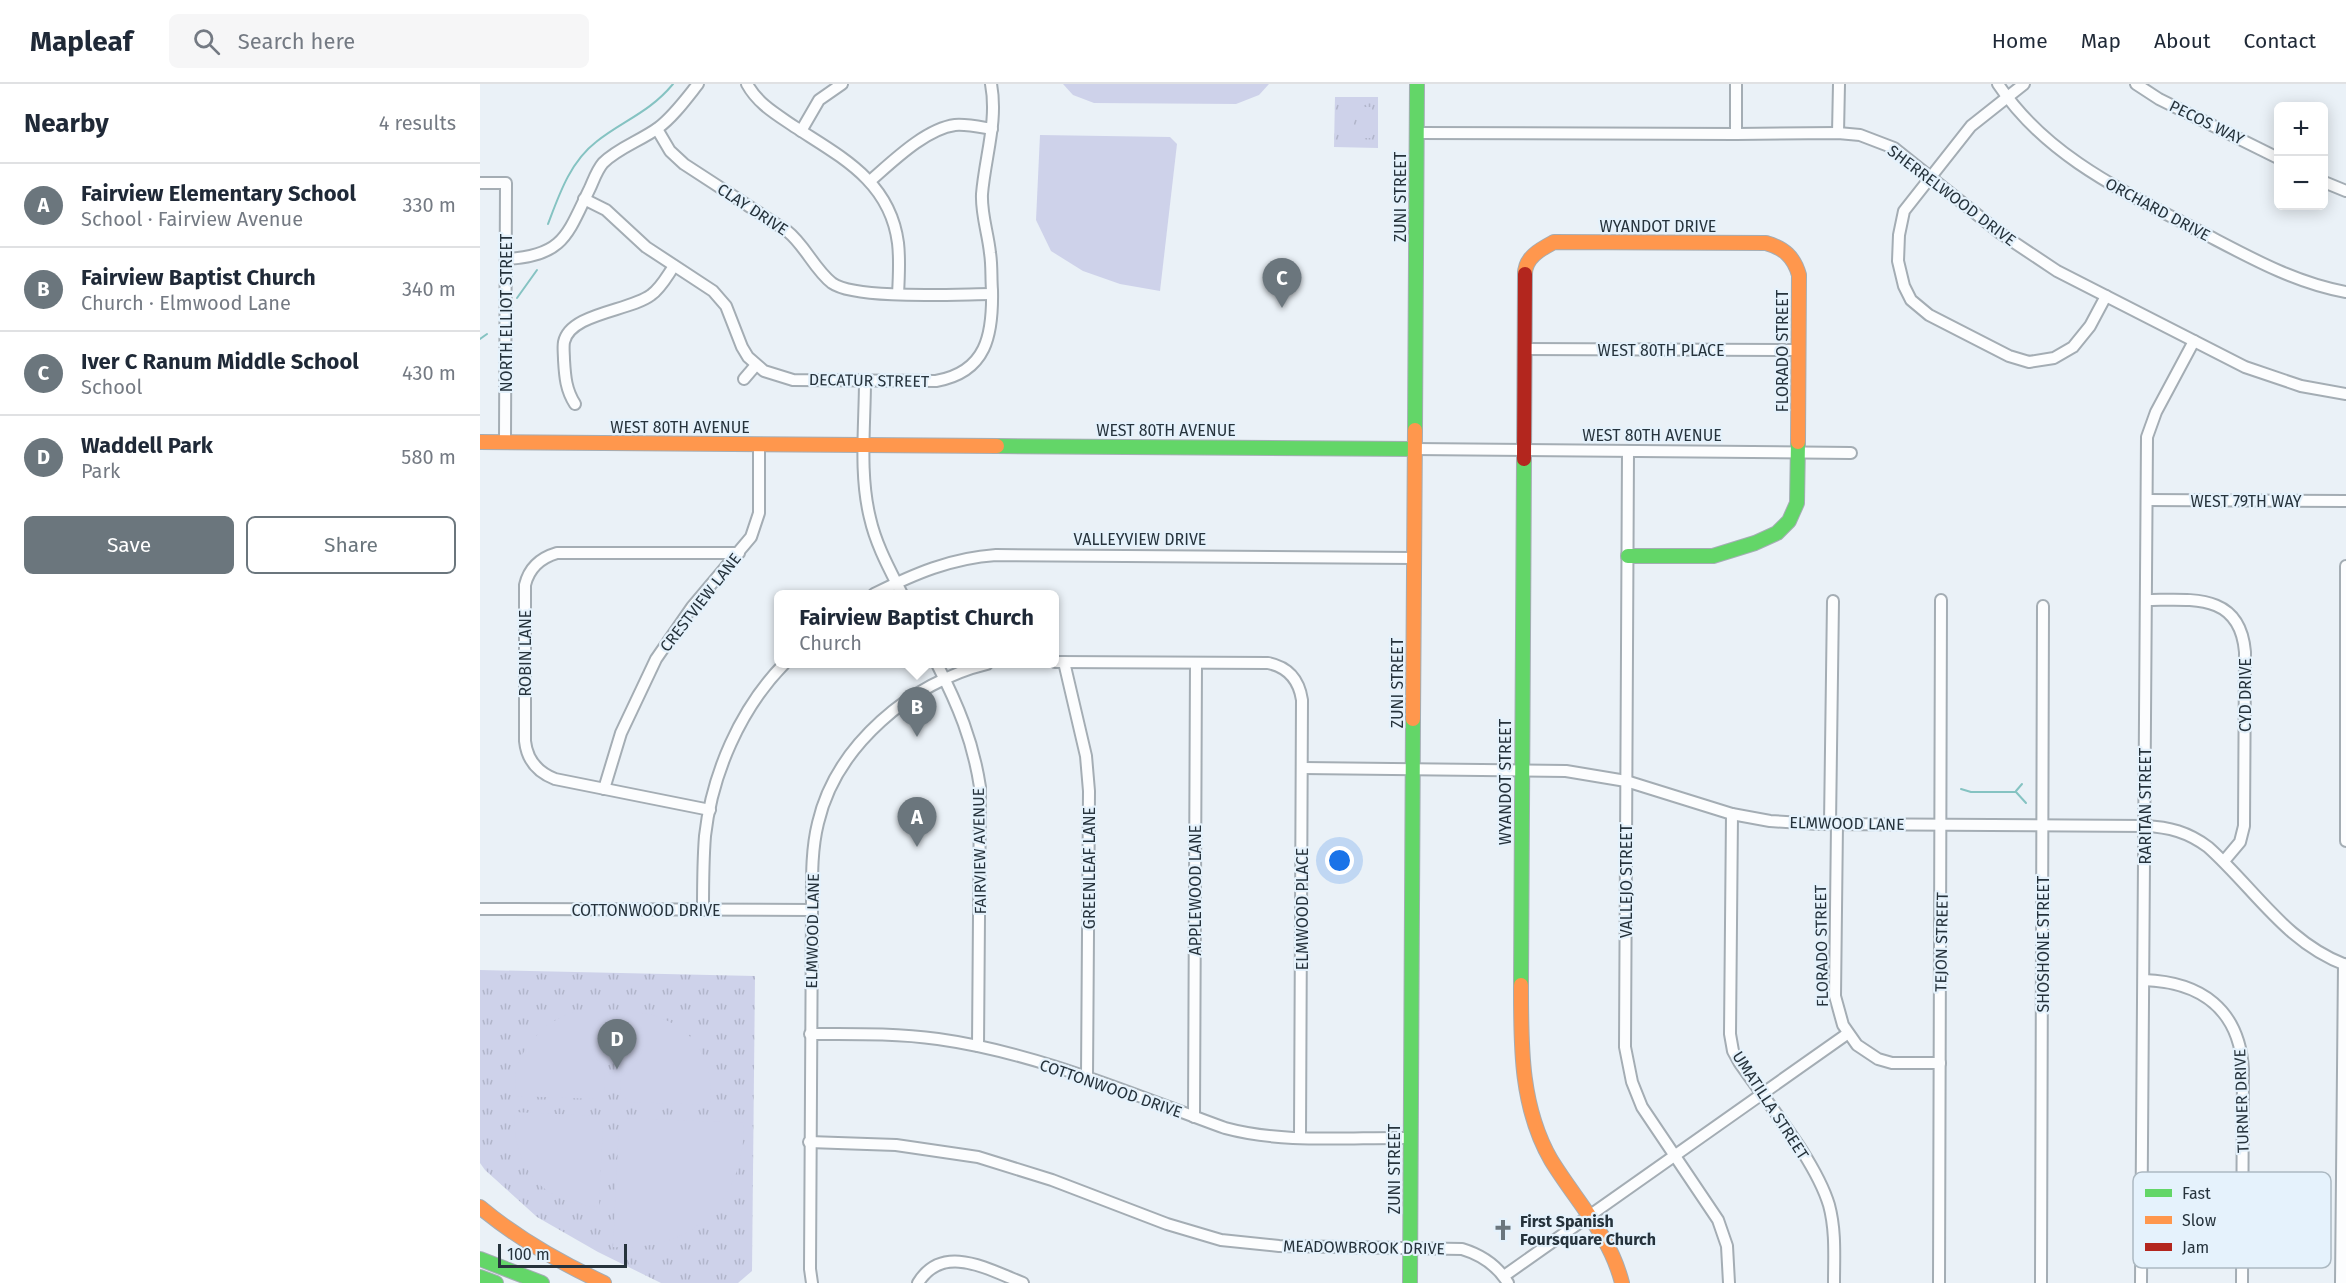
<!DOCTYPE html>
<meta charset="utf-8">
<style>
body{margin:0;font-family:"Fira Sans",sans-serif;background:#f6f6f7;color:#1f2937}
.controls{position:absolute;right:18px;top:18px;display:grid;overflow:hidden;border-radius:9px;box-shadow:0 3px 15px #0003}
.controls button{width:54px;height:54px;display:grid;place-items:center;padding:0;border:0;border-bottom:2px solid #e0e1e3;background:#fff;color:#1f2937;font:30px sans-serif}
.scale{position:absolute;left:18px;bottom:15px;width:129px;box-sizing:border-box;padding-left:6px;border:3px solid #26333c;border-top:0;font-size:16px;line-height:21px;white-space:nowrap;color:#26333c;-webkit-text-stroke:4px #e5f2fc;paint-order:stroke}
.you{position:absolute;left:860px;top:777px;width:21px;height:21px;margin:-15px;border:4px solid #fff;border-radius:50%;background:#1a73e8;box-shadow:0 0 0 9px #1a73e833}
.badge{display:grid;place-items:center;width:39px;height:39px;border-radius:50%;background:#6b767d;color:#fff;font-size:20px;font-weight:700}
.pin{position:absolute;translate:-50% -50px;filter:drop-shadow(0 2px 3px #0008)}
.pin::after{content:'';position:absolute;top:32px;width:21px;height:18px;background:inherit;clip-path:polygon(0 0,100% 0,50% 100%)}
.popup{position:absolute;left:294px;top:506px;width:285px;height:78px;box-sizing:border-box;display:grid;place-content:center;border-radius:9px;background:#fff;filter:drop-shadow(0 2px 4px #0005);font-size:20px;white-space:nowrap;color:#747a83}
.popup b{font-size:22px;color:#1f2937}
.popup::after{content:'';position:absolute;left:50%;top:100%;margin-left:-12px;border:12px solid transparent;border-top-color:#fff}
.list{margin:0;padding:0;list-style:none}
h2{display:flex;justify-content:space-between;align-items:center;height:78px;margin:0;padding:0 24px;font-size:26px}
h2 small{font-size:20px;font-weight:400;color:#747a83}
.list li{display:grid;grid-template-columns:39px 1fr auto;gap:18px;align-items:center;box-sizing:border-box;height:84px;padding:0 24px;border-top:2px solid #e0e1e3}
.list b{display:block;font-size:22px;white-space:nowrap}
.list p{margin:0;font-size:20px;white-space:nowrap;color:#747a83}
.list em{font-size:20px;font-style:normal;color:#747a83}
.actions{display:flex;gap:12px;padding:18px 24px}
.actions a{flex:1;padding:14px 0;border:2px solid #6b767d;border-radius:9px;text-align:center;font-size:21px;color:#6b767d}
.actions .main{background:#6b767d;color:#fff}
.icon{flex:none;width:33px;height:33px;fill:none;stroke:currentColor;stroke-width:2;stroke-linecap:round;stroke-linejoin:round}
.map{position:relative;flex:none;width:1866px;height:1199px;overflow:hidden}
header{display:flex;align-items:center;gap:36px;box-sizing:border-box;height:84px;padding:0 30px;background:#fff;border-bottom:2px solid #e0e1e3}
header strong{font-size:28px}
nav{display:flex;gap:33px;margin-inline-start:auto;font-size:21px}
.search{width:420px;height:54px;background:#f6f6f7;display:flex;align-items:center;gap:15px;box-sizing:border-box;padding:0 21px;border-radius:9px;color:#747a83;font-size:22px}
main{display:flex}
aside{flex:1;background:#fff}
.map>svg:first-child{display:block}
.park{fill:url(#park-tufts)}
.garden{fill:#ced2ea}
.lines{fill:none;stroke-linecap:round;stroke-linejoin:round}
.stream{stroke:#85c3c2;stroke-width:2}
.street-casing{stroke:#a4adb4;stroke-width:14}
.fast-casing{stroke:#a4adb4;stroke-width:16}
.slow-casing{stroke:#a4adb4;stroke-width:16}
.jam-casing{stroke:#a4adb4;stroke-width:16}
.street{stroke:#fcfdfe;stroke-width:10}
.fast{stroke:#63d668;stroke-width:14}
.slow{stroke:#ff974d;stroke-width:14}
.jam{stroke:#b3261e;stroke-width:14}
.labels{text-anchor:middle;stroke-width:4.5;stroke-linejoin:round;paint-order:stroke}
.street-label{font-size:16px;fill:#26333c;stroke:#e5f2fc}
.poi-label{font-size:16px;font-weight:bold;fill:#26333c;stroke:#e5f2fc;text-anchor:start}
.key{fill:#e5f2fc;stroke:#acb9c2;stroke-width:1.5}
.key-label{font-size:16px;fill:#26333c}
</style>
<header>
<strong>Mapleaf</strong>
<div class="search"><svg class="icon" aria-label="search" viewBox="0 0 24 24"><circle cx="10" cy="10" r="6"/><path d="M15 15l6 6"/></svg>Search here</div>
<nav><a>Home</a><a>Map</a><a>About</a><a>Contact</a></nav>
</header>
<main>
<aside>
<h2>Nearby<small>4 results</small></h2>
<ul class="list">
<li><span class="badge">A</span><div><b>Fairview Elementary School</b><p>School · Fairview Avenue</p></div><em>330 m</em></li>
<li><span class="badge">B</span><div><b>Fairview Baptist Church</b><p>Church · Elmwood Lane</p></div><em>340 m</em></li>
<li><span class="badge">C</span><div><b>Iver C Ranum Middle School</b><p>School</p></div><em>430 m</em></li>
<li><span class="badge">D</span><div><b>Waddell Park</b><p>Park</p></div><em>580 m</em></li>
</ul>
<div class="actions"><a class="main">Save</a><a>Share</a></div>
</aside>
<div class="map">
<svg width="1866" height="1199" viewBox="0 0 1866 1199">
<defs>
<pattern id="park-tufts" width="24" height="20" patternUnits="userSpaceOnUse" patternTransform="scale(1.5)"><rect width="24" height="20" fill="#ced2ea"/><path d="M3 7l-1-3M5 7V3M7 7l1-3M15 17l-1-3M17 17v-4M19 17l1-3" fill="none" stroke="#b1b5ca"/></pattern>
</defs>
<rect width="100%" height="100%" fill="#eaf1f7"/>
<g class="park">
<polygon points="855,13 898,13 898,64 854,63"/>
<polygon points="0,886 275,892 272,1187 258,1199 181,1199 118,1168 57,1133 5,1086 0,1079"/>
</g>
<g class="garden">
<polygon points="583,0 789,0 779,11 756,20 614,19 593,11"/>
<rect x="859" y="23" width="15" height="31"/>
<rect x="877" y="23" width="15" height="31"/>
<polygon points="560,51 690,53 697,60 680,207 640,200 603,187 571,167 556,136"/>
<path d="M96,927H128L124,1009L116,1015L35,1012C35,1004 35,996 36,988C42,959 69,935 96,927Z"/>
<path d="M145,927C201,930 236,963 230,1021L148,1018L140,1009Z"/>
<path d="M34,1028L116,1032L123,1040L119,1123C62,1120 33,1084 34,1028Z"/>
<path d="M147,1034L264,1039C264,1118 213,1168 133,1163L139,1041Z"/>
</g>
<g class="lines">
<g class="stream">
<path d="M68,140C79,111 90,78 116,58C142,37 169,29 193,0"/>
<polyline points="37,214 57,186"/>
<polyline points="0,255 7,250"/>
<polyline points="1481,705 1491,708 1536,708 1546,719"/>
<polyline points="1536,707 1542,700"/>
</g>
<defs>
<g id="street">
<path d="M267,0C278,20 296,30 315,43C361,73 410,97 418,159C420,176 419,193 418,210"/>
<polyline points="1256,0 1256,50"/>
<path d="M1518,0C1567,74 1647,109 1723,149C1769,173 1815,199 1866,208"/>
<polyline points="1544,0 1491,42 1424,127 1419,151 1418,177 1424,202 1431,216 1449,231 1529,272 1549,278 1574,274 1593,263 1610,242 1626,212"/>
<polyline points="1656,0 1679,15 1798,74"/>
<path d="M177,45L190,67L204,80L307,147C325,161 334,185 352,199C376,216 479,210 512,210"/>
<polyline points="321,47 339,16 362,0"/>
<polyline points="937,49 1256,50 1358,49 1380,51 1414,64 1520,149 1577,187 1765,283 1821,302 1866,310"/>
<polyline points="1358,49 1359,0"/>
<path d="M390,97C412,78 445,45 475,41C487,40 500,43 512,45"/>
<polyline points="1844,98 1866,107"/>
<polyline points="0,99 26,99 25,358"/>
<path d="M104,115L126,126L166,163L233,207L246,222L262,263L268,273L284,287L313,296L456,297C507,288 513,250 512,206C511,194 512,181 510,169C508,149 501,130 502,110C505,73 518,37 511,0"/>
<path d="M26,175C84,172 87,151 110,104C114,95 117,86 123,79C138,64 160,57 178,44C193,33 206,15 218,0"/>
<polyline points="1044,265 1319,266"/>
<polyline points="264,295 276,281"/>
<path d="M385,296C385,341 379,390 390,434C396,461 410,486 422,510"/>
<path d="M95,320C86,306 85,293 84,276C84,270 83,264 84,258C90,229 150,227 171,211C181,204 187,192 194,182"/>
<polyline points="934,365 1371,369"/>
<polyline points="1148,367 1145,963 1152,998 1162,1023 1238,1136 1247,1162 1249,1199"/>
<polyline points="1667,416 1866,417"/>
<polyline points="1866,482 1866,757"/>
<path d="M394,510C434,490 471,474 516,471L934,474"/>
<path d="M1666,516C1711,516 1760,508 1765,568L1764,742L1760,758L1744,777"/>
<path d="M575,578L788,579C808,583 819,596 822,616L820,1053"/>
<polyline points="584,578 606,672 609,707 607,993"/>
<path d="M457,580C478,621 493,657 500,703L498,962"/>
<path d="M823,684L1086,687L1146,697L1252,730L1290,737L1338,740L1665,742C1689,743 1708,748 1728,763C1774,804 1806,859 1866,881"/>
<polyline points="124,705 141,649 176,575 212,523 271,453 279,429 279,360"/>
<path d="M230,726L75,695C57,688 47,676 45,657V501C49,484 60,474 77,469H259"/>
<path d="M1252,730L1250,950L1253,967L1259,978C1287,1019 1335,1075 1349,1121C1356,1147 1354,1173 1354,1199"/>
<polyline points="1350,740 1353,517"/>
<polyline points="1357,740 1355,912 1363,941 1377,961 1398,975 1412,979 1460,979"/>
<polyline points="0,825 332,826"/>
<path d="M223,826C223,801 223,777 225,752C232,690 260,625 304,580"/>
<path d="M1664,896C1721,898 1759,925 1763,985L1762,1199"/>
<path d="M330,950C373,950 416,949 458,955C558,969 651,1010 745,1044C804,1060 870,1053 931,1054"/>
<polyline points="714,1033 716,579"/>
<path d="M329,1058L416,1061L498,1073L572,1096L687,1140L741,1156L799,1162L982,1165C1002,1171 1017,1181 1028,1199"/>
<polyline points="1024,1192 1367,950"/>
<path d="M332,1199L330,1185L332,826C332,797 331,767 338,739C356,661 432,598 507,580"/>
<path d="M438,1199C463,1158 509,1186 543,1199"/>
<polyline points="1459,1199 1461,516"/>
<polyline points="1561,1199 1563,522"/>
<polyline points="1661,1199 1667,353 1676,328 1714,257"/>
<polyline points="1861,1199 1864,880"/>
</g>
<g id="fast">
<polyline points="935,346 937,0"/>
<polyline points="517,362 934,365"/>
<polyline points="1148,472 1233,472 1275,459 1297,449 1309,437 1317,419 1318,358"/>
<polyline points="1041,901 1044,375"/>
<polyline points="0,1175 62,1199"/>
<polyline points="0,1193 16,1199"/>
<polyline points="930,1199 933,635"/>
</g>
<g id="slow">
<path d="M1045,190C1045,173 1061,165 1074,158L1286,159C1304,164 1314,173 1319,191L1318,358"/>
<polyline points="0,358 517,362"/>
<polyline points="933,635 935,346"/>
<path d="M1041,901C1041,961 1040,1022 1071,1076C1096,1117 1130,1151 1142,1199"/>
<path d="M0,1123C38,1155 79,1178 124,1199"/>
</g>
<polyline id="jam" points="1044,375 1045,190"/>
</defs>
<use href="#street" class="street-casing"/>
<use href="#fast" class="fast-casing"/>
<use href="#slow" class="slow-casing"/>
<use href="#jam" class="jam-casing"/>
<use href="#street" class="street"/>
<use href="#fast" class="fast"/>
<use href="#slow" class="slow"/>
<use href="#jam" class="jam"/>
</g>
<defs>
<symbol id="church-bare" viewBox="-9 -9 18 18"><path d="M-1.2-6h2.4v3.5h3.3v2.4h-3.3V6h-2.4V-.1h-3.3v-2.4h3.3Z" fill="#6b767d" stroke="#e5f2fc" stroke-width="2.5" paint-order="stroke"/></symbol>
</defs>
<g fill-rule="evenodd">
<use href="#church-bare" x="1008" y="1131" width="30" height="30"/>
</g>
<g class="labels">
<g class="street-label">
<text transform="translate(1727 38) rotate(26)" y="6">PECOS WAY</text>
<text transform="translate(1472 111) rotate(37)" y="6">SHERRELWOOD DRIVE</text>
<text transform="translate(920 113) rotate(-90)" y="6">ZUNI STREET</text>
<text transform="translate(273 125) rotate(33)" y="6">CLAY DRIVE</text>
<text transform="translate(1678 125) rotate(28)" y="6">ORCHARD DRIVE</text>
<text x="1178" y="148">WYANDOT DRIVE</text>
<text transform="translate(26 229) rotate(-90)" y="6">NORTH ELLIOT STREET</text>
<text x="1181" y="272">WEST 80TH PLACE</text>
<text transform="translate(1302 267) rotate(-90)" y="6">FLORADO STREET</text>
<text transform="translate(389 296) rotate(1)" y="6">DECATUR STREET</text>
<text x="200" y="349">WEST 80TH AVENUE</text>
<text x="686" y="352">WEST 80TH AVENUE</text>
<text x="1172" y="357">WEST 80TH AVENUE</text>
<text x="1766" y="423">WEST 79TH WAY</text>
<text x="660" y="461">VALLEYVIEW DRIVE</text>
<text transform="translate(220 518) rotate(-52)" y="6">CRESTVIEW LANE</text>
<text transform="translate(45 569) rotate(-90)" y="6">ROBIN LANE</text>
<text transform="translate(917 599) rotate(-90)" y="6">ZUNI STREET</text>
<text transform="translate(1765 611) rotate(-90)" y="6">CYD DRIVE</text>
<text transform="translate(1025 698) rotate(-90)" y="6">WYANDOT STREET</text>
<text transform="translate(1665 722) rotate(-90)" y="6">RARITAN STREET</text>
<text transform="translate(1367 739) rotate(1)" y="6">ELMWOOD LANE</text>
<text transform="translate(499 767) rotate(-91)" y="6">FAIRVIEW AVENUE</text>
<text transform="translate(609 784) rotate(-90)" y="6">GREENLEAF LANE</text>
<text transform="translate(1146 797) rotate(-90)" y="6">VALLEJO STREET</text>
<text transform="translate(715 806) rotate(-90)" y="6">APPLEWOOD LANE</text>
<text transform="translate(822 825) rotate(-90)" y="6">ELMWOOD PLACE</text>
<text x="166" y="832">COTTONWOOD DRIVE</text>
<text transform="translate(332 847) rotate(-89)" y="6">ELMWOOD LANE</text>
<text transform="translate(1461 858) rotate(-89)" y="6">TEJON STREET</text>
<text transform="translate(1563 860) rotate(-90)" y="6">SHOSHONE STREET</text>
<text transform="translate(1341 862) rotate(-91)" y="6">FLORADO STREET</text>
<text transform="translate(631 1004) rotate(19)" y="6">COTTONWOOD DRIVE</text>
<text transform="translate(1761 1017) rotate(-92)" y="6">TURNER DRIVE</text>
<text transform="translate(1291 1021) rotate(57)" y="6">UMATILLA STREET</text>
<text transform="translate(914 1085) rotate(-90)" y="6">ZUNI STREET</text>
<text transform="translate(884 1163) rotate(1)" y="6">MEADOWBROOK DRIVE</text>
</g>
<g class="poi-label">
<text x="1040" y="1143">First Spanish<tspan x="1040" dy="18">Foursquare Church</tspan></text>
</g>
</g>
<rect x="1653" y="1088" width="198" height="96" rx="9" class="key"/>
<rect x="1665" y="1105" width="27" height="8" fill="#63d668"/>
<rect x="1665" y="1132" width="27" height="8" fill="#ff974d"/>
<rect x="1665" y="1159" width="27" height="8" fill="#b3261e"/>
<g class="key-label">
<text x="1702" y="1115">Fast</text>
<text x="1702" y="1142">Slow</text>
<text x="1702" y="1169">Jam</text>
</g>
</svg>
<div class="controls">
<button>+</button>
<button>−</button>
</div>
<div class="scale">100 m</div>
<div class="you"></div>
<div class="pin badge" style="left:437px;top:763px">A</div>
<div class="pin badge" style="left:437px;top:653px">B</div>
<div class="popup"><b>Fairview Baptist Church</b>Church</div>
<div class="pin badge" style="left:802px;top:224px">C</div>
<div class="pin badge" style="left:137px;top:985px">D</div>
</div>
</main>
